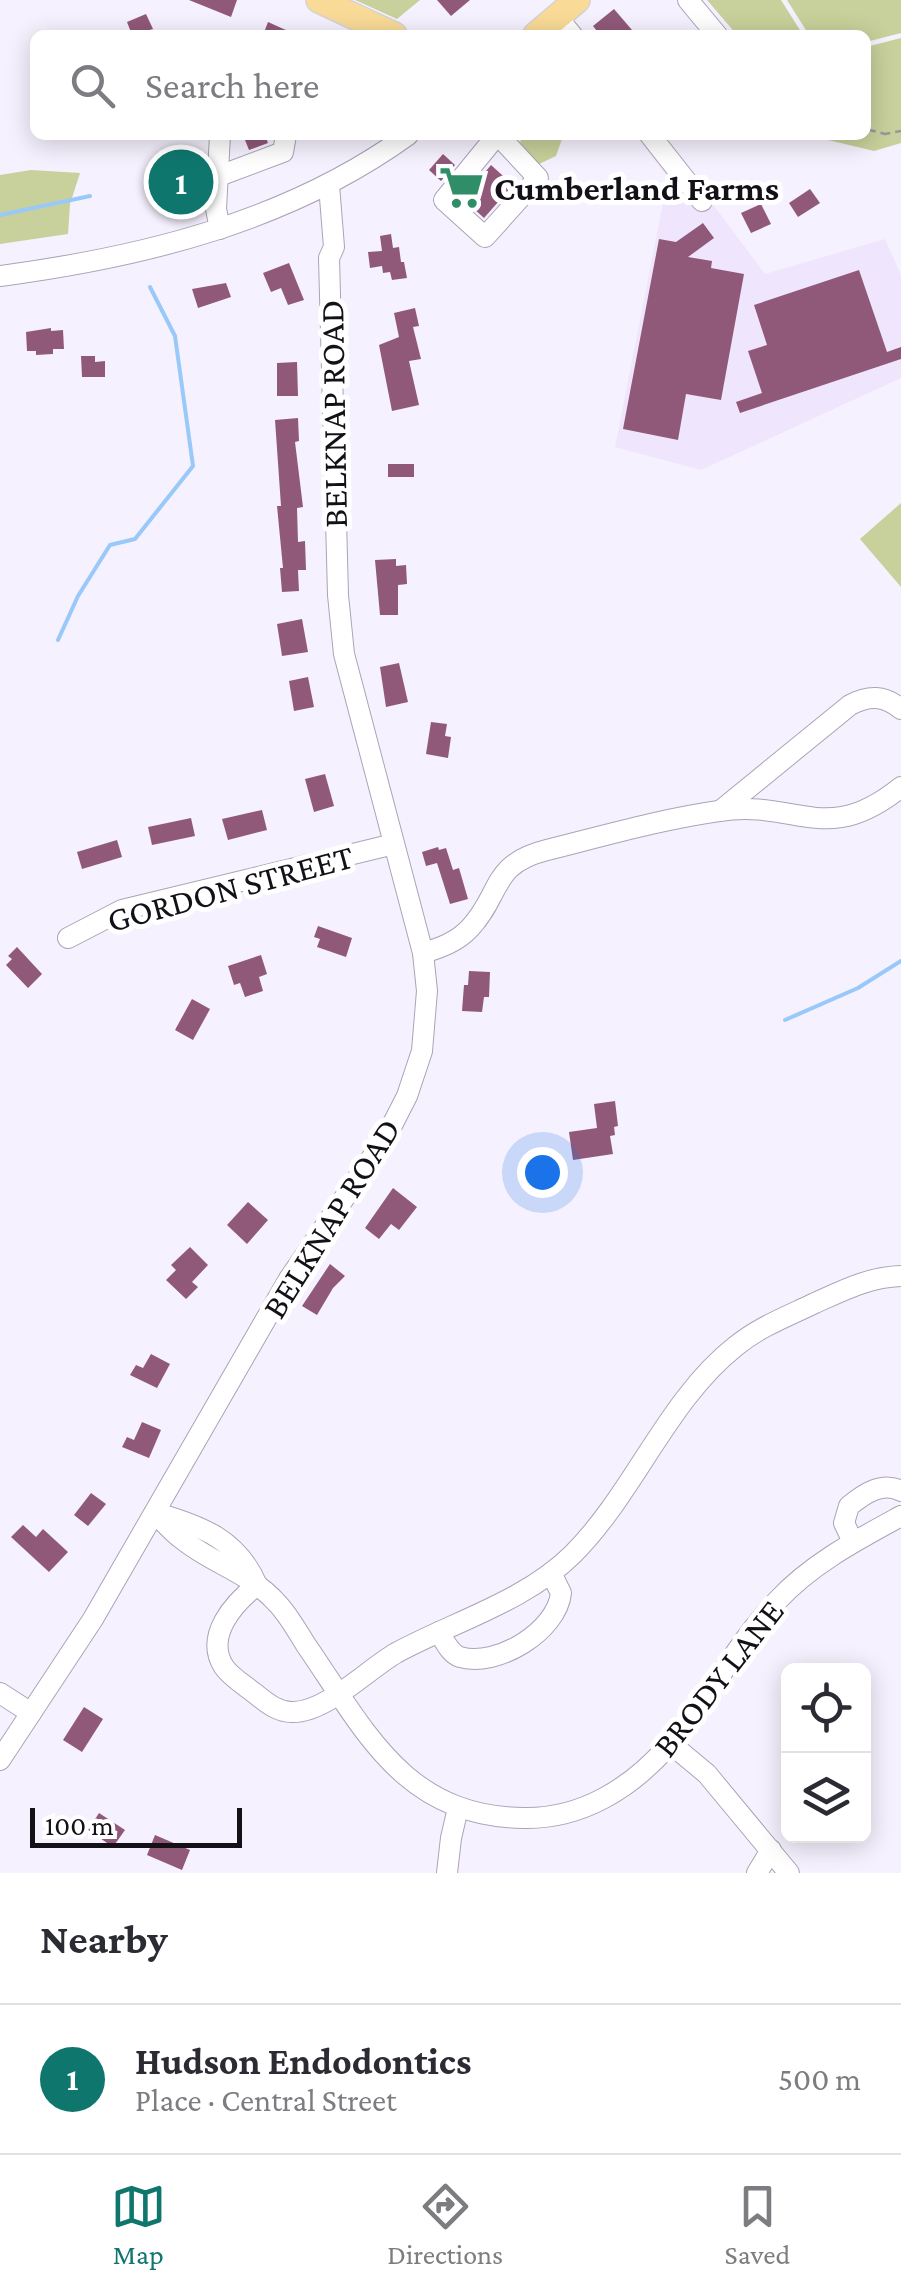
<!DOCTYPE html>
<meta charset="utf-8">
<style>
body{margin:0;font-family:"Crimson Pro",serif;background:#f2f2f3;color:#2b2b33}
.controls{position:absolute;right:30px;bottom:30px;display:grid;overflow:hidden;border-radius:15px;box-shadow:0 5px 25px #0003}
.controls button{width:90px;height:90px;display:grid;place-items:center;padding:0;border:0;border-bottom:2px solid #e1e1e2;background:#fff;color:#2b2b33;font:50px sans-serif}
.scale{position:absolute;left:30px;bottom:25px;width:212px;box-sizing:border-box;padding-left:10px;border:5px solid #131017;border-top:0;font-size:28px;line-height:35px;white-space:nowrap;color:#131017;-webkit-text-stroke:8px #fff;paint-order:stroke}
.you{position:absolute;left:542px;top:1172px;width:35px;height:35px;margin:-25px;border:8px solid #fff;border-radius:50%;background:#1a73e8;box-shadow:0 0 0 15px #1a73e833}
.badge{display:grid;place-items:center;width:65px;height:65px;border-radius:50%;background:#0f766e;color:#fff;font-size:32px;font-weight:700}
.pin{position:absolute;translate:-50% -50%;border:5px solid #fff;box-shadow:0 2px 10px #0006}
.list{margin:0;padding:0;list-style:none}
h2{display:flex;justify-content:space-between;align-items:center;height:130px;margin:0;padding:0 40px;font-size:42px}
h2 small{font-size:32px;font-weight:400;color:#7c7c81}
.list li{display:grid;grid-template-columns:65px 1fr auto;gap:30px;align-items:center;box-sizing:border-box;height:150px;padding:0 40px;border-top:2px solid #e1e1e2}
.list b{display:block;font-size:38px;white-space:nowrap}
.list p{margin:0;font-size:32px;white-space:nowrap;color:#7c7c81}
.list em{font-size:32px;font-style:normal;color:#7c7c81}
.icon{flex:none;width:55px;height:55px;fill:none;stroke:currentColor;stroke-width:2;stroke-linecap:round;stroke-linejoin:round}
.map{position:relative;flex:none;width:901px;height:1873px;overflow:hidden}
.search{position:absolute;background:#fff;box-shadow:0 5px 25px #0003;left:30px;right:30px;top:30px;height:110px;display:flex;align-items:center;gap:25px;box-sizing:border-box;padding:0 35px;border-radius:15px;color:#7c7c81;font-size:38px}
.sheet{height:280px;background:#fff}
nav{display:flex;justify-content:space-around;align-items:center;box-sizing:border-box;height:140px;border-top:2px solid #e1e1e2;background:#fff;font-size:28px;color:#7c7c81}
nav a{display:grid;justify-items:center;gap:5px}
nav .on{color:#0f766e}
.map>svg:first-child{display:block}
.built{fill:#efe5fc}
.green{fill:#c8d09b}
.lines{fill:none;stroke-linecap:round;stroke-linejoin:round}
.stream{stroke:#99c9f9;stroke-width:4}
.building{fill:#905979}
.minor-casing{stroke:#aba3b7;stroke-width:22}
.major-casing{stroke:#d5d4d5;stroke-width:28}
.path{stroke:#9a96a0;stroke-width:2.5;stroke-dasharray:10 5;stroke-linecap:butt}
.minor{stroke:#fff;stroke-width:20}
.major{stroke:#f9da97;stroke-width:25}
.labels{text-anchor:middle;stroke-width:10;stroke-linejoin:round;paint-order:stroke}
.poi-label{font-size:35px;font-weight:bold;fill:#131017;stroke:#fff;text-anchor:start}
.street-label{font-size:35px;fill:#131017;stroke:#fff}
</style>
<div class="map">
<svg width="901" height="1873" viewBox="0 0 901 1873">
<rect width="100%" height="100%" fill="#f6f1fe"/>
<polygon class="built" points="636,135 661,135 765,274 885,239 901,275 901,378 701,470 615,447 668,178"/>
<g class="green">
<polygon points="355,0 420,0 397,19"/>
<polygon points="707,0 781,0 803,35 737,35"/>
<polygon points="787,0 901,0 901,33 866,42 866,35 809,35"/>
<polygon points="901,38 901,143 874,151 807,135 866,135 866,47"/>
<polygon points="524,135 593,135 562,139 556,156 537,165 520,142"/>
<polygon points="31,170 80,173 70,204 68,234 0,244 0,175"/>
<polygon points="901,503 901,587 860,539"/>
</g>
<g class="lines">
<g class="stream">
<polyline points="0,215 90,196"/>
<polyline points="58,640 78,596 110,545 135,539 193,466 175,336 150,287"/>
<polyline points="785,1020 858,988 901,961"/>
</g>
</g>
<g class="building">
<polygon points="189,0 237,0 231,17"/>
<polygon points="437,0 470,0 451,16"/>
<polygon points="614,9 632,30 626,35 600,35 593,26"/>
<polygon points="146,14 153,29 132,35 127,22"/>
<polygon points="268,22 297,35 263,35"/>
<polygon points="243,135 265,135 268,143 249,150"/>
<polygon points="173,150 196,155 193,168 198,169 191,201 163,195"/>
<polygon points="443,154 455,165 441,181 429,170"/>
<polygon points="491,165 513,185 484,218 463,199"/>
<polygon points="810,189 820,203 798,217 789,203"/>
<polygon points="761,204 771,224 751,233 741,213"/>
<polygon points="703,223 714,238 688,257 712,261 711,268 744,274 721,400 686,394 678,440 623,429 659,239 676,242"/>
<polygon points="391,234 393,248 399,247 401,262 404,262 407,278 392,280 390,272 383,273 382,266 370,268 368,252 382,251 380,236"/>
<polygon points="289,263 304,300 288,305 281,288 271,292 263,273"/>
<polygon points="859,270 887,352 901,347 901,359 740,413 736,402 762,393 748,351 767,345 754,305"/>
<polygon points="226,283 231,297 198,308 192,289"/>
<polygon points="415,308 419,326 413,327 421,359 409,361 419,405 392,411 379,345 399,337 394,313"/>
<polygon points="51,328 51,331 63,330 64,349 53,349 53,354 36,355 36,351 27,351 26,332"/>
<polygon points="81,356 95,356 95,362 105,361 105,377 82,377"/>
<polygon points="297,362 298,396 277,396 277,363"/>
<polygon points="298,418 299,441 295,442 303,507 297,508 298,542 305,541 306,570 298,570 299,591 282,592 280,568 283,568 277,506 281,506 275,420"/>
<rect x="388" y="464" width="26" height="13"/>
<polygon points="396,559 396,566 406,565 407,584 398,585 398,615 380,615 375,560"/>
<polygon points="302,619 308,652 282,656 277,624"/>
<polygon points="399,663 408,702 386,707 380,667"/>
<polygon points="308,677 314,707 294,711 289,681"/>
<polygon points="431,722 447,724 445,736 451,737 448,758 426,754"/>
<polygon points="325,774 334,806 314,812 305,779"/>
<polygon points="262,810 267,830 228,840 222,819"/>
<polygon points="191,818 195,836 152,845 148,827"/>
<polygon points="117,840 122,857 82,869 77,852"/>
<polygon points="438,847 439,850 446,848 453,870 459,868 468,899 450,904 437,863 426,866 422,852"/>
<polygon points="318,926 352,938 346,957 317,947 320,939 314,937"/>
<polygon points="17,947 42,974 28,988 6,965 12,959 8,956"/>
<polygon points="261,955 267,974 259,977 263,991 245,997 240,983 234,985 228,966"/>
<polygon points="469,971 490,972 489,997 484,997 482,1012 462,1011 464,985 468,985"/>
<polygon points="192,999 210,1009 193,1040 175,1030"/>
<polygon points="615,1101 618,1126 614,1127 615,1135 610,1136 613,1154 573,1160 569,1132 597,1128 594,1104"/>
<polygon points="393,1188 417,1207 399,1230 391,1224 379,1239 365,1228"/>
<polygon points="248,1202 268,1220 247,1244 227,1225"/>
<polygon points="190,1247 208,1265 192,1282 198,1287 186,1299 166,1280 176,1270 171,1265"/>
<polygon points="330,1264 345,1276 333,1288 317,1315 302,1306"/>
<polygon points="151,1354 170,1364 157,1388 130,1375 136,1365 143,1368"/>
<polygon points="142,1422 161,1430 149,1458 122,1447 127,1437 134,1440"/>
<polygon points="91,1493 106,1504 88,1526 74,1515"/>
<polygon points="23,1525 36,1537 43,1529 68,1552 49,1572 11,1537"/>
<polygon points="84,1707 103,1719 82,1752 63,1740"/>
<polygon points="99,1813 125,1830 113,1847 88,1830"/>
<polygon points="155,1835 190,1850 182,1870 147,1855"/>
</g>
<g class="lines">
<defs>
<g id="minor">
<polyline points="688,0 717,35"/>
<polyline points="558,18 572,35"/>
<polyline points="497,135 444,200 485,237 538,178 498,135"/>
<polyline points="650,135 702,201"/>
<polyline points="219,176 283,152 286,135"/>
<polyline points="220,229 216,209 220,135"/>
<path d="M0,276C144,257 289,221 408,135"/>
<path d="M720,811L850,705C869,695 884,695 901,709"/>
<polyline points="68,938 122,910 394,844"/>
<path d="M423,953C440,948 457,942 470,928C502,894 490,864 547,850C603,836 662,819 719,811C798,799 825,848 901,787"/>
<path d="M155,1513C164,1522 172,1532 182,1539C211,1563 250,1573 276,1602C288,1614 297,1631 306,1645C366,1732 405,1817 524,1818C582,1819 631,1788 668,1746C708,1701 735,1645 777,1601C811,1564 857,1540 901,1516"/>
<path d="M157,1513C202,1526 238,1540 257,1585"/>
<path d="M853,1542L844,1523L849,1506C864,1494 882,1481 901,1491"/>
<path d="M257,1585C234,1603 204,1636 224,1667C231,1677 243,1684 253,1692C265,1701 276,1712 292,1712C325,1713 367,1670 396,1653C453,1622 526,1601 573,1554C634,1493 668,1399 736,1346C759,1327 788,1316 815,1303C844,1290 869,1277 901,1276"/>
<path d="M439,1632C444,1640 450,1654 460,1657C497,1668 557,1631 561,1593L551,1573"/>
<polyline points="0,1693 31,1713"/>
<polyline points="671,1744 707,1774 789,1873"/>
<polyline points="0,1760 93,1619 289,1279 386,1137 407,1096 422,1051 427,991 423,953 344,654 338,595 329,258 334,247 329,185"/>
<polyline points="447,1873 451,1838 458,1808"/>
<polyline points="757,1873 771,1850"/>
</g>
<g id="major">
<polyline points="319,0 394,35"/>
<polyline points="536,35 577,0"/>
</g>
</defs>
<use href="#minor" class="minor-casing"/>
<use href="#major" class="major-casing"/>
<polyline class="path" points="866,129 885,134 901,131"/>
<use href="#minor" class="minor"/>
<use href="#major" class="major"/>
</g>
<defs>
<symbol id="supermarket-bare" viewBox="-9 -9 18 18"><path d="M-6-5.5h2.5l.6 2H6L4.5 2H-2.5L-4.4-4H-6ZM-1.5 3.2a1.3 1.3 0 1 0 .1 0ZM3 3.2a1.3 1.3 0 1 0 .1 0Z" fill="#2f8e67" stroke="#fff" stroke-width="2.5" paint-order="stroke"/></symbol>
</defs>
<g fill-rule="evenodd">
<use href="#supermarket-bare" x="430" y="156" width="63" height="63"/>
</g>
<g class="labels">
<g class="poi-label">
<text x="494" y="200">Cumberland Farms</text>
</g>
<g class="street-label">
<text transform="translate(333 414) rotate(-91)" y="12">BELKNAP ROAD</text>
<text transform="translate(230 888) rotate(-15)" y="12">GORDON STREET</text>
<text transform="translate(331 1218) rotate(-58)" y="12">BELKNAP ROAD</text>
<text transform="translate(718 1678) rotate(-52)" y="12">BRODY LANE</text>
</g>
</g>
</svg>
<div class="controls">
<button><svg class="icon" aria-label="locate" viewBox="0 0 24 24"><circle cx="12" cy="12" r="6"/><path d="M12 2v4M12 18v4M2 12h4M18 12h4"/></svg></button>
<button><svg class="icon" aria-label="layers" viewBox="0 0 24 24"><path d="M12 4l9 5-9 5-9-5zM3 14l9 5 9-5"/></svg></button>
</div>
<div class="scale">100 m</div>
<div class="you"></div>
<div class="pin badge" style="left:181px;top:182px">1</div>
<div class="search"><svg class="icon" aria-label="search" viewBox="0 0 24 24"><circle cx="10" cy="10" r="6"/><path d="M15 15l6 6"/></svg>Search here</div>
</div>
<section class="sheet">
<h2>Nearby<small></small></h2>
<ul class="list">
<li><span class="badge">1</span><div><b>Hudson Endodontics</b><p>Place · Central Street</p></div><em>500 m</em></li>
</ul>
</section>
<nav>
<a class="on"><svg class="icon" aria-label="map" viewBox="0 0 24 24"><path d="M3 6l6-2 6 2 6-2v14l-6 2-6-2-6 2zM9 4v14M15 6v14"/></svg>Map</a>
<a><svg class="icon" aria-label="directions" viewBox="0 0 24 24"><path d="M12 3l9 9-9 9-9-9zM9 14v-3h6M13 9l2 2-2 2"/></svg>Directions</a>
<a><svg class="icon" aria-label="saved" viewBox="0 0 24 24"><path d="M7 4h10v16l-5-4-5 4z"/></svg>Saved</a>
</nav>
